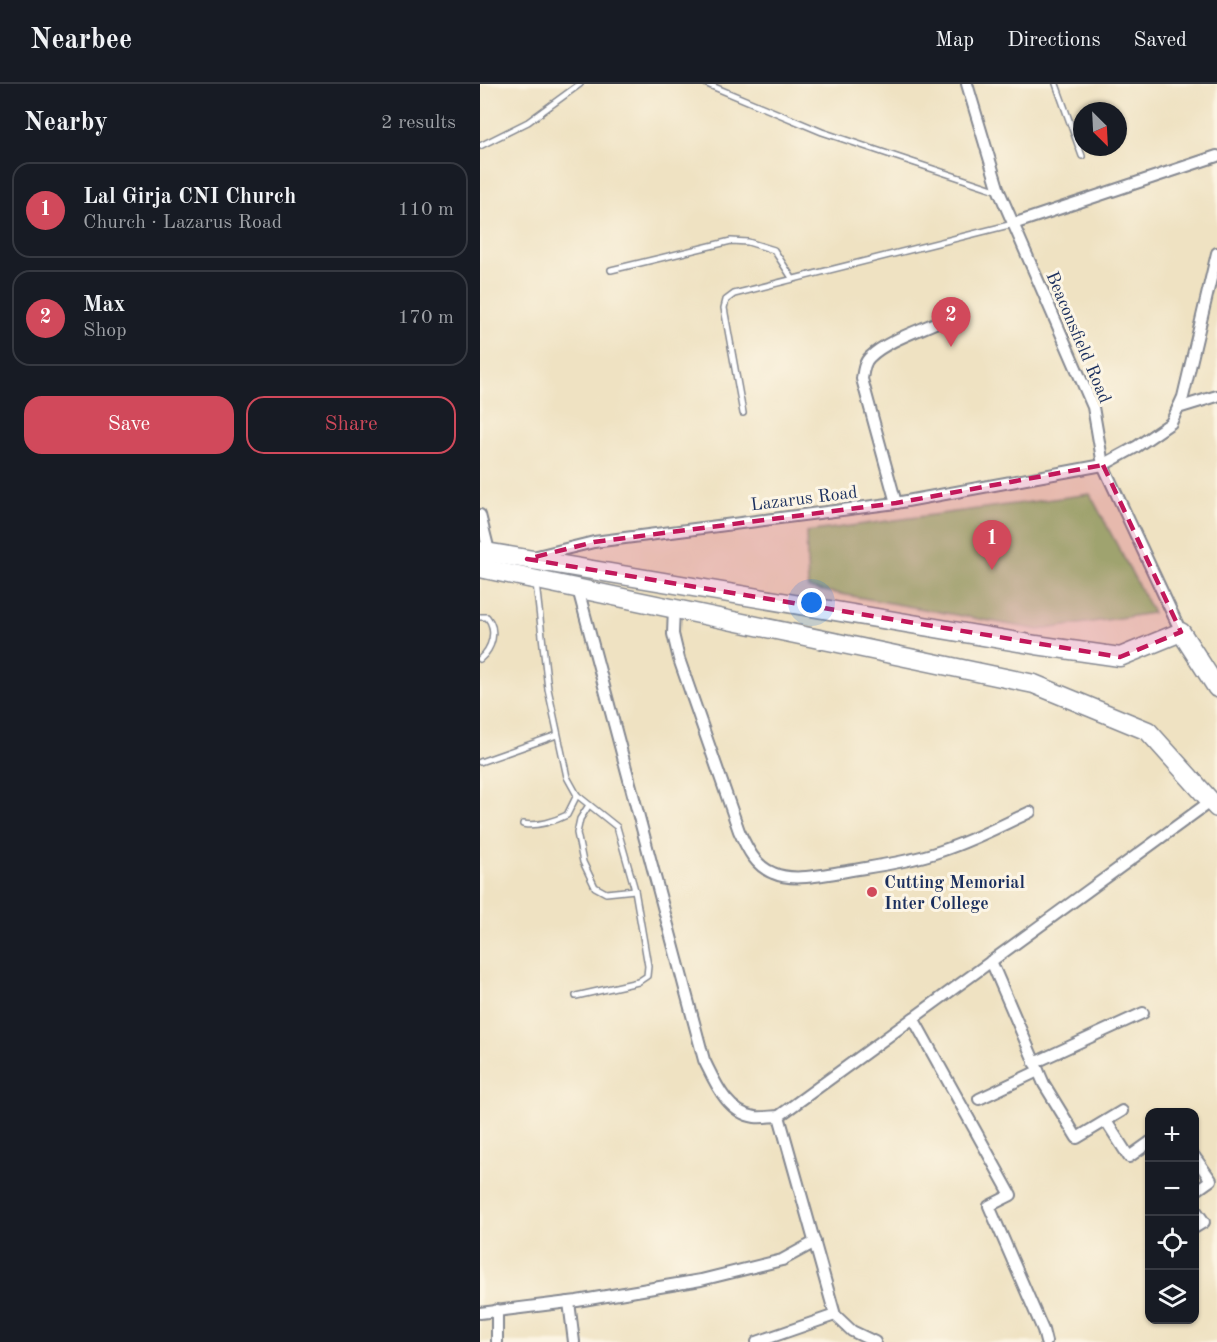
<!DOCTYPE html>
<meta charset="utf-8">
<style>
body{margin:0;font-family:"Old Standard TT",serif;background:#242831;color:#f1f3f6}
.controls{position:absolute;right:18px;bottom:18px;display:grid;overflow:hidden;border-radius:12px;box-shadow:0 2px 4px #0004}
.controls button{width:54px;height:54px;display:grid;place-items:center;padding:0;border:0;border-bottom:2px solid #363941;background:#171b24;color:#f1f3f6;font:30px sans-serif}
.compass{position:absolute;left:593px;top:18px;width:54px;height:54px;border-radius:50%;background:#171b24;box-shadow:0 2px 4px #0004;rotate:156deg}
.you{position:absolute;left:332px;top:519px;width:21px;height:21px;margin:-15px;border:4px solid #fff;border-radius:50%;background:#1a73e8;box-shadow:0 0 0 9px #1a73e833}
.badge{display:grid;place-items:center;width:39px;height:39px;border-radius:50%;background:#d1495b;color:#fff;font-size:20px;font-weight:700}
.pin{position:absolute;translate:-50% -50px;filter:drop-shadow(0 2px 3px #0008)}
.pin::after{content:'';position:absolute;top:32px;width:21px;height:18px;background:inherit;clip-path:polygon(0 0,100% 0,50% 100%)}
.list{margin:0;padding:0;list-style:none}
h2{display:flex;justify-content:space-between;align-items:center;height:78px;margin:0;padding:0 24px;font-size:26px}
h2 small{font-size:20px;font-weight:400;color:#9ea1a6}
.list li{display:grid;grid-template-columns:39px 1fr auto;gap:18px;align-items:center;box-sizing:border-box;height:96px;margin:0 12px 12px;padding:0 12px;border:2px solid #363941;border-radius:18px}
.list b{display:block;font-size:22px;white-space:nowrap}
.list p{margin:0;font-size:20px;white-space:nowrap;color:#9ea1a6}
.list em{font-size:20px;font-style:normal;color:#9ea1a6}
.actions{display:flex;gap:12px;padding:18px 24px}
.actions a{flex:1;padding:14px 0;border:2px solid #d1495b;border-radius:18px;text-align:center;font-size:21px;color:#d1495b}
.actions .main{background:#d1495b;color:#fff}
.icon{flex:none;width:33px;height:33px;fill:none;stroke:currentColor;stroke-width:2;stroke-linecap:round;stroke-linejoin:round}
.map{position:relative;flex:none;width:737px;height:1258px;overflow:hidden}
header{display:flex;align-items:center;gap:36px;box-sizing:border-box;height:84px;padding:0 30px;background:#171b24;border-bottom:2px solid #363941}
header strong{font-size:28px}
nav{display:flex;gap:33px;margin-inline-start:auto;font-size:21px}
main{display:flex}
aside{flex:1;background:#171b24}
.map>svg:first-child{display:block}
.green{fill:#97c675;stroke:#597a6a;stroke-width:1.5}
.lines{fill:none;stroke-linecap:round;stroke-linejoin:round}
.lane-casing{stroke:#858890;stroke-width:8}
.street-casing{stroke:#858890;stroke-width:14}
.primary-casing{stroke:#858890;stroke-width:21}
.lane{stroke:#fff;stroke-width:5}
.street{stroke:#fff;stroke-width:10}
.primary{stroke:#fff;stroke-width:18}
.marked{fill:#c2185b;fill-opacity:0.2;stroke:#c2185b;stroke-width:4.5;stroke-dasharray:12 8;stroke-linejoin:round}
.poi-dot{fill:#d1495b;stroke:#fcf5e5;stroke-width:2}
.labels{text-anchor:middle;stroke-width:6;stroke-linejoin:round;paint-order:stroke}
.street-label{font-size:18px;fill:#1b2f5e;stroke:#fcf5e5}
.poi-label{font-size:18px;font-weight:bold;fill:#1b2f5e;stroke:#fcf5e5;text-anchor:start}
</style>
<header>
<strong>Nearbee</strong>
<nav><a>Map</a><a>Directions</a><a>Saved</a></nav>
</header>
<main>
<aside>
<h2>Nearby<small>2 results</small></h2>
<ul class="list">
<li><span class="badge">1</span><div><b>Lal Girja CNI Church</b><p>Church · Lazarus Road</p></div><em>110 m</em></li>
<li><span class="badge">2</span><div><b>Max</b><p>Shop</p></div><em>170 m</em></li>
</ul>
<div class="actions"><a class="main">Save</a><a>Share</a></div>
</aside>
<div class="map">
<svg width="737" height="1258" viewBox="0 0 737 1258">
<rect width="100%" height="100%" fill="#fcf5e5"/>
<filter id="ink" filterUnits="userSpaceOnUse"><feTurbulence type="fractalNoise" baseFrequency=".0167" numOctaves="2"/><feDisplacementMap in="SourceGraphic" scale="12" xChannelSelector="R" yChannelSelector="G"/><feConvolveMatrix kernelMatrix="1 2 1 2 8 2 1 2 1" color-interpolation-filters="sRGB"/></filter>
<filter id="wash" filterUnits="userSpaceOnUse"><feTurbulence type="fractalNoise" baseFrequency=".008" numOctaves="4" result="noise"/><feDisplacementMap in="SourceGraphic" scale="24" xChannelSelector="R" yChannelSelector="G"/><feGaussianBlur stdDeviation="1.35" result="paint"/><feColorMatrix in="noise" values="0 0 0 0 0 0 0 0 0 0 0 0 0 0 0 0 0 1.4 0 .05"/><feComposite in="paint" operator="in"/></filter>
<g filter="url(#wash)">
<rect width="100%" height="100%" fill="#efe2c2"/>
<polygon class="green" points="610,410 673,529 559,546 328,504 326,448"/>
</g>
<g filter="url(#ink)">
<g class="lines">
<defs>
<g id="lane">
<polyline points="227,0 342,48 519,107"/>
<polyline points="576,0 602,72"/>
<polyline points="0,62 48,38 100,0"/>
<polyline points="131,186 251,157 268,158 294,166 312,194"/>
<polyline points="263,329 244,224 246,216 254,210 533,140"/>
<polyline points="56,499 68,605 87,693 97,711 137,743 155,806 168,882 167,892 158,898 96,912"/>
<path d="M0,533H7C18,546 12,565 0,575"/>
<polyline points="0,678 77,651"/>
<polyline points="109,721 100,735 97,749 103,778 115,803 126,809 155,806"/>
<path d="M43,740C56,743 75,737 87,731L97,711"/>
</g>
<g id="street">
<polyline points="487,0 519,107 613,323 623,381 701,548"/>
<polyline points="533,140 737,72"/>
<polyline points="698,324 737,312"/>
<path d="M416,419L382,295C383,288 384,278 390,273C407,256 444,245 466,234"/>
<polyline points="0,431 10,471"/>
<polyline points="57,472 114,458 416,419 623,381 656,363 691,339 703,313 737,169"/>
<path d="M98,505L224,976C235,998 247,1029 275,1033C283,1034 292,1032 299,1032L731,717"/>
<path d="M194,524L193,550L199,575L259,747C267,764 275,782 293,789C313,798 340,791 361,788C395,782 429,778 461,767C492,757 521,742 550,728"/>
<polyline points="511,877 564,1000 597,1054 642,1027"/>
<polyline points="433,934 531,1111 509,1122 563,1246 566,1258"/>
<polyline points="554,979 663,929"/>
<polyline points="499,1015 558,987"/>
<polyline points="299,1032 355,1231 372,1247 395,1258"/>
<polyline points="626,1037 649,1073 670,1058"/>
<polyline points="714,1072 731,1096 714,1108"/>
<polyline points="714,1124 724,1138 714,1144"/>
<polyline points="89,1218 94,1258"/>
<polyline points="0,1229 97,1217 221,1196 302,1176 335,1158"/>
<polyline points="17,1258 17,1226"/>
<polyline points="277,1258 355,1231"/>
</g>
<g id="primary">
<polyline points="0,467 556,561 640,573 701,548 737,604"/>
<polyline points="0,484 554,600 668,647 737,724"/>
</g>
</defs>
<use href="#lane" class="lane-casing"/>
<use href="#street" class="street-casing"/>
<use href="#primary" class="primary-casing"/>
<use href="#lane" class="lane"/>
<use href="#street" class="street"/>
<use href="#primary" class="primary"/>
</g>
</g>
<path class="marked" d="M623,381L701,548L640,573L47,475L114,458L416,419Z"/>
<circle class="poi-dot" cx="392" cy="808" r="6"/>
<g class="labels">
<g class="street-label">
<text transform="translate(599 253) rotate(67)" y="6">Beaconsfield Road</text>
<text transform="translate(324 414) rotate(-7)" y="6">Lazarus Road</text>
</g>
<g class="poi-label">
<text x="404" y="804">Cutting Memorial<tspan x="404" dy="21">Inter College</tspan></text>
</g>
</g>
</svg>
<div class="controls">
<button>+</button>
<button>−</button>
<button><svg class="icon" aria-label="locate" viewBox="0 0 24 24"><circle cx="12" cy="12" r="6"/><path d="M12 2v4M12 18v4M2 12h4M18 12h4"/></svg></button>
<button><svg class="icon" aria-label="layers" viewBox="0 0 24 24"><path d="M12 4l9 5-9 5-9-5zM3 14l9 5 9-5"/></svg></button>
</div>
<svg class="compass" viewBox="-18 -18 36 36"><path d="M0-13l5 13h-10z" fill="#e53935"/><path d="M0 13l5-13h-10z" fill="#9ea1a6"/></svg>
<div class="you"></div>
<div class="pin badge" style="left:512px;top:486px">1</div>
<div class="pin badge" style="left:471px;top:263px">2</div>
</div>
</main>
